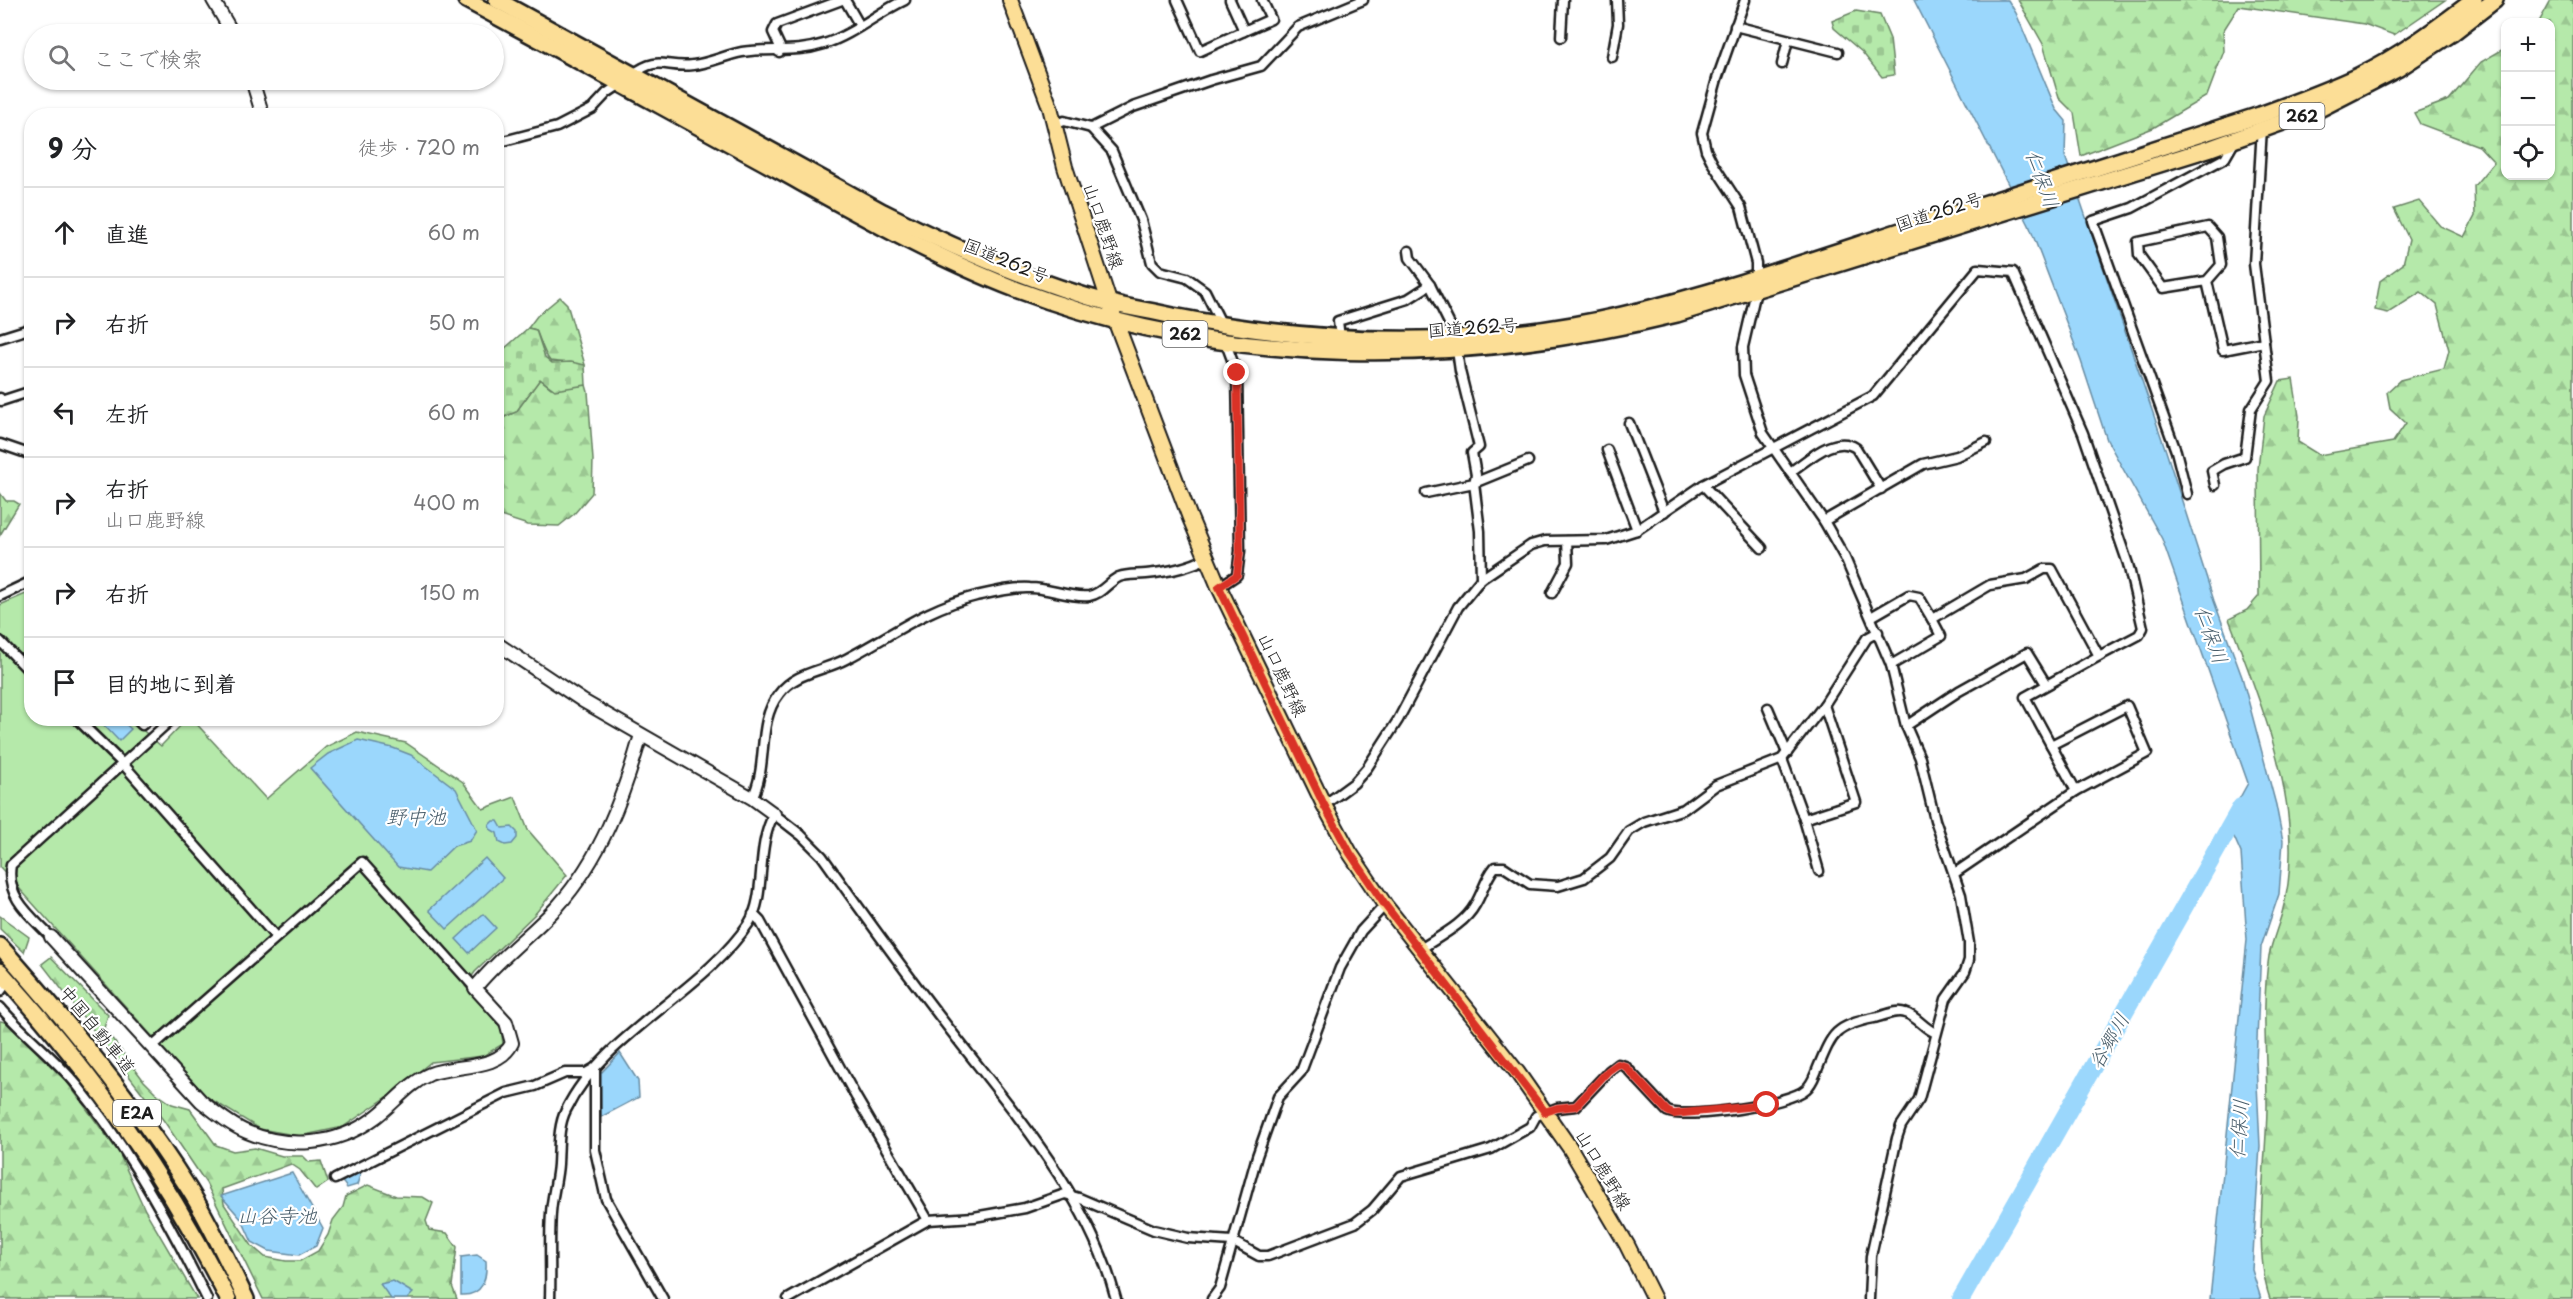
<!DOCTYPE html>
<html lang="ja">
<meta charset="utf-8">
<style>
body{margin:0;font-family:"Playpen Sans","Klee One",sans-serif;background:#f6f6f6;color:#202124}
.controls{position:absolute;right:18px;top:18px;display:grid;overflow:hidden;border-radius:12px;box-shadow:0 2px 4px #0004}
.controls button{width:54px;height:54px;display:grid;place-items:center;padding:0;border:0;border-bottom:2px solid #e0e0e0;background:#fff;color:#202124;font:30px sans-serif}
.stop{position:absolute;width:18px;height:18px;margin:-14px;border:4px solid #d93025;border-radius:50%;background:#fff}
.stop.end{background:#d93025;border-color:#fff;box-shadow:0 2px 6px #0008}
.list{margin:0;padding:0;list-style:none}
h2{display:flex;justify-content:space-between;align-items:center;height:78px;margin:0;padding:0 24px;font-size:26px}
h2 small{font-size:20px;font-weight:400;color:#757577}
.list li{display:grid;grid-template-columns:39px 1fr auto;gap:18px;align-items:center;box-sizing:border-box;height:90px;padding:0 24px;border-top:2px solid #e0e0e0}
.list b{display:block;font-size:22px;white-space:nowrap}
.list p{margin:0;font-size:20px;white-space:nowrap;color:#757577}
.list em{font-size:20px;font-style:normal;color:#757577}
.icon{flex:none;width:33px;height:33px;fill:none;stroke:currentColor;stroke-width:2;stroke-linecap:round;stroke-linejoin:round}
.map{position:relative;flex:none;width:2573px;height:1299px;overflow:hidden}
.search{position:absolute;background:#fff;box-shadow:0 2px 4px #0004;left:24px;top:24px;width:480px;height:66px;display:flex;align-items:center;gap:15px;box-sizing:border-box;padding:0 21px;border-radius:33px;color:#757577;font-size:22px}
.panel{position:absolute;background:#fff;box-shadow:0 2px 4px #0004;left:24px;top:108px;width:480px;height:618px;border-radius:24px}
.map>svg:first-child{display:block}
.grass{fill:#b5e9aa;stroke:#688263;stroke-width:1.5}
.forest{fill:url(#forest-firs);stroke:#688263;stroke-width:1.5}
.cemetery{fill:url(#cemetery-stones);stroke:#688263;stroke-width:1.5}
.water{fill:#9bd7fc;stroke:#688ca2;stroke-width:1.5}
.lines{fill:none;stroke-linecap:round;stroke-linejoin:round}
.river{stroke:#9bd7fc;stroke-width:18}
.street-casing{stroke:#1c1c1c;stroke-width:13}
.secondary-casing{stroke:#1c1c1c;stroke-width:16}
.primary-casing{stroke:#1c1c1c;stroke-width:18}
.highway-casing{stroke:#1c1c1c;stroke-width:20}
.street{stroke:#fff;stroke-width:8}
.secondary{stroke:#fff;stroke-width:12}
.primary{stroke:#fcde96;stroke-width:14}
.highway{stroke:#fcde96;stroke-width:15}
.route{stroke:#d93025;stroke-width:8}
.labels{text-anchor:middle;stroke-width:4.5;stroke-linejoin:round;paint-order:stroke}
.shield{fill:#fff;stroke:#606060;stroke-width:1.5}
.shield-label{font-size:16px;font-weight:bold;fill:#1c1c1c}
.street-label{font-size:18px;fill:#1c1c1c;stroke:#fff}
.water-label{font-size:20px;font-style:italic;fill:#485d6a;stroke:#fff}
</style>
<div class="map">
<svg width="2573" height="1299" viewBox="0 0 2573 1299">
<defs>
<pattern id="forest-firs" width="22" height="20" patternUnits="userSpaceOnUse" patternTransform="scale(1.5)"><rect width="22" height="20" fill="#b5e9aa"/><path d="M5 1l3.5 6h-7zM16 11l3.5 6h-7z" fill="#9bc792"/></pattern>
<pattern id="cemetery-stones" width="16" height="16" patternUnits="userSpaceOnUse" patternTransform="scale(1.5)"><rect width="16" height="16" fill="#b5e9aa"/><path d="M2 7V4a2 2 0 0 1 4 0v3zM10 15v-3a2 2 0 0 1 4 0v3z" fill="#9bc792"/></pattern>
</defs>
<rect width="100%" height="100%" fill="#fff"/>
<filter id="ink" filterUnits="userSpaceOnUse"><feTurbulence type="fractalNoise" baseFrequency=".0167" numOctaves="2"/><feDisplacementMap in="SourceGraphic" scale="12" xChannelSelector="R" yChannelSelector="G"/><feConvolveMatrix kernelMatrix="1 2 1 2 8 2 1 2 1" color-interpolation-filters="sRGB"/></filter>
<g filter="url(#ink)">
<polygon class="grass" points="28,593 32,595 32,718 130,719 161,746 187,719 192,719 266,799 326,747 357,732 406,743 463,782 483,809 515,797 528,830 567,875 535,914 475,972 465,986 501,1028 503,1044 483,1056 431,1062 390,1095 343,1127 300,1136 260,1129 207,1097 0,867 0,605"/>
<g class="forest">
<polygon points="2018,0 2445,0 2394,35 2364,24 2239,6 2223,31 2224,51 2207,96 2153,128 2081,156 2074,113 2059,98 2043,44"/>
<path d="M2551,0H2573V1299H2270C2252,1249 2267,1161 2267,1105C2267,1055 2261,1006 2269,956C2272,941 2278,927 2282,913C2287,895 2290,872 2290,854C2292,777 2256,690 2229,619L2247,610L2259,596L2258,469L2264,416L2280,381L2293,379L2299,416L2298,442L2319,455L2393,442L2406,423L2390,408L2387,392L2400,380L2444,369L2449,350L2437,305L2421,292L2388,313L2375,310L2380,281L2403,264L2409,239L2394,209L2419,201L2440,226L2464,237L2475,216L2474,186L2494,162L2479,146L2420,124L2414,113L2449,100L2481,62L2505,48L2506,176H2550V22H2539Z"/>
<path d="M560,297L567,304L585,365L550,361C543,352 541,341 536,330L528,328L537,316Z"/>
<polygon points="540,379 551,388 586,385 588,392 593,460 592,493 574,514 559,526 528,525 497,515 496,421 516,412"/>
<polygon points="0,493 6,501 14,501 19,504 0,535"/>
<polygon points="0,916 29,937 24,952 0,929"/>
<polygon points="51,957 108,1015 104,1028 144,1081 156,1093 172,1104 190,1109 216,1145 233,1151 255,1148 282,1156 303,1156 309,1162 321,1161 328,1182 316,1190 300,1170 291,1164 222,1189 224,1204 252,1246 265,1257 286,1261 300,1261 318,1251 328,1235 333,1220 343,1207 346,1196 368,1185 396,1196 423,1197 433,1203 426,1221 429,1230 447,1233 457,1247 452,1286 457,1299 263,1299 206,1183 164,1121 42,964"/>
<polygon points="0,1021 6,1022 67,1082 119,1153 145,1210 197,1299 0,1299"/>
</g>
<g class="cemetery">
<polygon points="1856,11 1880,15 1890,39 1894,75 1882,77 1862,52 1834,28 1832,21"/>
<polygon points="528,328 536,330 545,357 552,363 571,362 585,365 586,385 555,390 540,379 516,412 497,420 497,360 504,349"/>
</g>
<g class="water">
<polygon points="1914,0 2008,0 2016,13 2056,109 2066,121 2065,156 2166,451 2214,601 2242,677 2276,805 2283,841 2279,894 2261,947 2256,1063 2260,1146 2252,1270 2261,1299 2210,1299 2247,940 2241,853 2227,821 2248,783 2162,539 2107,440 2081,361 2029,225"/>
<polygon points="98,719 120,719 131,729 119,741"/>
<polygon points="358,740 393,748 411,755 456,789 477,830 470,841 454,846 427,872 398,867 310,768 328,754"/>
<polygon points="493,821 498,821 502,828 512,827 517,832 517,838 512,844 505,845 499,842 497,833 490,829 489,825"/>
<polygon points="485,858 503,878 447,929 429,910"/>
<polygon points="483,914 496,928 469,953 456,939"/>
<polygon points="620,1053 638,1081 639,1097 601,1117 600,1074"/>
<polygon points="361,1172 357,1185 347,1188 340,1179"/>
<polygon points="292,1173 323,1228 316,1246 299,1255 269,1251 252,1242 242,1220 221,1196"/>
<path d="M477,1255L486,1261C487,1279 483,1296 461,1295V1257Z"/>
<polygon points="393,1281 413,1293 407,1299 391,1299 380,1284"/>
</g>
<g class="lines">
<polyline class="river" points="1961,1299 2241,807"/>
<defs>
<g id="street">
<polyline points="845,0 860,26"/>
<polyline points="1177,0 1200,51 1244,31 1230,0"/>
<polyline points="1745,0 1717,79 1702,133 1706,150 1713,164 1741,207 1756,263 1756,291 1743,347 1744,375 1763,433 1824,521 1845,558 1891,665 1906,726 1920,758 1935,820 1961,895 1969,943 1969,960 1965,972 1946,999 1919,1099 1901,1126 1897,1138 1871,1256 1869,1299"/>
<polyline points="1735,26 1838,52"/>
<polyline points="1244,31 1271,19 1262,0"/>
<polyline points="1561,37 1563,0"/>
<polyline points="779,52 780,47 773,32 777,24 842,0"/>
<polyline points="1612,57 1618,24 1617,0"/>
<polyline points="1782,64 1788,40"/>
<path d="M632,75C659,54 666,69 693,65C710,63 726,55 742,52C772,47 793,54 824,44C853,35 877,13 905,0"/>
<polyline points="1054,125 1064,121 1091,128 1112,151 1141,220 1152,263 1160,271 1187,278 1205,291 1222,325"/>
<polyline points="1091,128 1133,107 1211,80 1261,66 1298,27 1363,0"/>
<polyline points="496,143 557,127 592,109 607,93 622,83"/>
<polyline points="1409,251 1410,258 1430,285 1456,337"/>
<polyline points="2207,281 2221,265 2217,237 2208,227 2138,242 2139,255 2163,288 2207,281 2223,350 2264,342"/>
<polyline points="0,338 32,328"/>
<polyline points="1340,338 1338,321 1408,299 1430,285"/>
<polyline points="0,398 1,401 32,391"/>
<polyline points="1629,423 1664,512"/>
<polyline points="0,444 32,455"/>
<polyline points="1607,450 1637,530"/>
<path d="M1790,472C1807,461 1835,433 1856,448L1881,489"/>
<polyline points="1703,485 1762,548"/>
<polyline points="2215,485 2212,471 2224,464 2245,457 2251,409 2269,381 2254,264 2262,127"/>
<polyline points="1426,493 1474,483 1476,475 1472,453 1479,447 1460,371 1457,350"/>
<polyline points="2187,494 2176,451 2093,221 2132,208 2225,158 2236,139"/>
<polyline points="1824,521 1923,464 1957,456 1986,442"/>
<polyline points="1481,579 1480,531 1474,483 1528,461"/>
<polyline points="1219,587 1237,575 1240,551 1237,373 1225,341"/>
<polyline points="1552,593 1568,563 1567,541"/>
<polyline points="0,596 32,581"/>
<polyline points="1871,617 1909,595 1919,597 1932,619"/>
<polyline points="0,641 32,674"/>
<polyline points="1891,665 1941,636 1932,619 1990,585 2026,579 2044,569 2052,569 2099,656 2025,697 2076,791"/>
<polyline points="1768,708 1787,753"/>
<polyline points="76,718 123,764 276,937"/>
<polyline points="135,718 142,725 150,718"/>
<polyline points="1906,726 1959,691 2027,653 2046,684"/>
<polyline points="1782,759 1804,819 1856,802 1824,705"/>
<path d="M752,798C769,766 756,723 779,694C795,672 824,671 846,659C891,636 926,608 976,596C993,592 1013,587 1030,588C1050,588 1069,598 1089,596C1102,594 1108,582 1119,577C1127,574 1137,575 1146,574C1167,572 1188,568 1207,558"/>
<polyline points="1324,805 1354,783 1367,768 1398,720 1458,607 1481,579 1531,545 1545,541 1606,540 1637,530 1703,485 1873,396 1978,269 2013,272 2083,433 2128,564 2143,628 2139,635 2099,656"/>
<polyline points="1804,819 1819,871"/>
<polyline points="1955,873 2076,791 2147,753 2127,706 2051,745"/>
<polyline points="753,914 760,921 856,1097 928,1220"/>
<path d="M51,937C31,916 5,897 11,865L173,718"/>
<path d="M1419,950C1438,937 1464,925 1475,905C1483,892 1485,879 1495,867H1504L1530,884L1558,886L1584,878L1610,858L1629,831L1644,822L1684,809L1716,785L1782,759L1824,705L1867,638L1878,632"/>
<polyline points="0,992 3,988"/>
<path d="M0,1007C24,1035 54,1057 77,1085C129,1149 171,1225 207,1299"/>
<polyline points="152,1047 362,862 475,988"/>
<polyline points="335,1179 506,1093 535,1086 565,1073 586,1073 595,1068 595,1150 606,1199 663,1299"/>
<path d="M550,1299C551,1271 549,1241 551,1213C552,1196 557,1180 558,1164C559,1146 558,1126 566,1110C602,1035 703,992 749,923C767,895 755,849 774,814L801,835L822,856C862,912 902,968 944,1022C1009,1107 1088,1193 1116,1299"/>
<path d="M788,1299L928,1220L974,1217L1025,1208L1065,1194L1079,1198L1154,1230L1188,1238L1232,1241L1259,1256H1268L1355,1223L1372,1210L1401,1176L1491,1149L1530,1127L1536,1116L1557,1108L1576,1106L1609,1071L1618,1064L1625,1066L1667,1111C1687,1120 1791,1104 1806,1089C1812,1084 1814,1077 1817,1070C1832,1034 1834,1026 1874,1018C1884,1016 1896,1009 1905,1013C1917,1016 1924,1029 1936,1033"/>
<polyline points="1212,1299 1220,1288 1257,1156 1278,1097 1301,1072 1340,968 1361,931 1385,905"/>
</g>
<g id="secondary">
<polyline points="213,0 233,34"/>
<polyline points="252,80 263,116"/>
<polyline points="496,643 583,701 752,798 774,814"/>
<path d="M51,937L201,1101C215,1112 230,1125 247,1132C288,1149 336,1146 373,1119C393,1105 407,1084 430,1074C455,1064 499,1071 512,1043L506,1022L475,988C499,958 531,935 557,907C601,858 623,798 641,735"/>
</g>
<polyline id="primary" points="1010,0 1050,107 1065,167 1115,320 1190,518 1219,587 1324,805 1350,853 1385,905 1517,1072 1570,1148 1627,1245 1654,1299"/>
<g id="highway">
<path d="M466,0C571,56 675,114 780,171C858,214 935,258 1018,290C1228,369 1462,367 1677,314L2211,148L2319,109L2399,68L2451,34L2495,0"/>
<path d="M497,0L883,212C956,249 1031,282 1110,303C1130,308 1152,311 1173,316C1321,345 1475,349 1622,315C1725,291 1825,255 1925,223C2037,187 2149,151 2260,115C2293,103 2326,91 2358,76C2400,56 2437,28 2474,0"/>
<path d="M0,946C69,1023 134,1102 189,1189C211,1224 228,1262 246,1299"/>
<path d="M0,971C93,1075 165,1173 228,1299"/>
</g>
</defs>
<use href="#street" class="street-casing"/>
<use href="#secondary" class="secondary-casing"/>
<use href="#primary" class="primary-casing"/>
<use href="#highway" class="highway-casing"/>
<use href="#street" class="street"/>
<use href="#secondary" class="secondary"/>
<use href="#primary" class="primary"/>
<use href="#highway" class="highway"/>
</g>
</g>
<g class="lines" filter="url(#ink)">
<polyline class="route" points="1237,373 1240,551 1237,575 1219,587 1324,805 1350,853 1385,905 1545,1112 1557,1108 1576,1106 1608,1071 1618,1064 1625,1066 1667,1111 1673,1114 1767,1105"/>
</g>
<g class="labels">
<g class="shield">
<rect x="2279.5" y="103" width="45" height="26" rx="4.5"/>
<rect x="1162.5" y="321" width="45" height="26" rx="4.5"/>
<rect x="113" y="1100" width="48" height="26" rx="4.5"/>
</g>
<g class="shield-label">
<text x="2302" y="122">262</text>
<text x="1185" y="340">262</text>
<text x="137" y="1119">E2A</text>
</g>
<g class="street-label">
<text transform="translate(1939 212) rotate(-18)" y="6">国道262号</text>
<text transform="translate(1103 226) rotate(71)" y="6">山口鹿野線</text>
<text transform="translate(1006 261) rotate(22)" y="6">国道262号</text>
<text transform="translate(1473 328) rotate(-4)" y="6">国道262号</text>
<text transform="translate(1282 675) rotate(65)" y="6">山口鹿野線</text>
<text transform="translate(97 1030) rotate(51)" y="6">中国自動車道</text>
<text transform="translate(1603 1170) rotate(59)" y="6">山口鹿野線</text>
</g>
<g class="water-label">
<text transform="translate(2042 179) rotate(70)" y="7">仁保川</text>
<text transform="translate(2211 635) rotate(70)" y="7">仁保川</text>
<text x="416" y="824">野中池</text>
<text transform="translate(2109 1041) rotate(-60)" y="7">谷郷川</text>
<text transform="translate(2239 1129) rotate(-86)" y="7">仁保川</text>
<text x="277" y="1223">山谷寺池</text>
</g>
</g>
</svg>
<div class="controls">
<button>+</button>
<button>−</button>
<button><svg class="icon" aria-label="locate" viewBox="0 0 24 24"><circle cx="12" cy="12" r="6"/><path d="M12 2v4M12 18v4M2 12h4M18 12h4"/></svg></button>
</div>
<div class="stop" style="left:1767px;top:1105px"></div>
<div class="stop end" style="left:1237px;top:373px"></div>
<div class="search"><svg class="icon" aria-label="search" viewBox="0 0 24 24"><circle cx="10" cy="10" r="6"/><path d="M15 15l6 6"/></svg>ここで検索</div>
<section class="panel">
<h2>9 分<small>徒歩 · 720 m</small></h2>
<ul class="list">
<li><svg class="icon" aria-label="ahead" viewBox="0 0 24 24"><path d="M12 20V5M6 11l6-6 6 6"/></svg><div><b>直進</b></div><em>60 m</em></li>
<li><svg class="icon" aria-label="right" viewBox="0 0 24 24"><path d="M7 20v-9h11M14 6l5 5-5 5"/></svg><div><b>右折</b></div><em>50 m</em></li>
<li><svg class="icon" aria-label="left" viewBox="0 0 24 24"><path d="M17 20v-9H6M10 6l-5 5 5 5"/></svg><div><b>左折</b></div><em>60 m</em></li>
<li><svg class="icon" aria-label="right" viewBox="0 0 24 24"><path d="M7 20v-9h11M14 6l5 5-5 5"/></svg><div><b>右折</b><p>山口鹿野線</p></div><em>400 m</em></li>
<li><svg class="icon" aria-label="right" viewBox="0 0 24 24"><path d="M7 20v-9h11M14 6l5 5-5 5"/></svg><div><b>右折</b></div><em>150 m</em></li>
<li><svg class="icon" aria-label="arrive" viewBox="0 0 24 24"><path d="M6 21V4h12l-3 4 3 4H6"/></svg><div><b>目的地に到着</b></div></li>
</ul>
</section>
</div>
